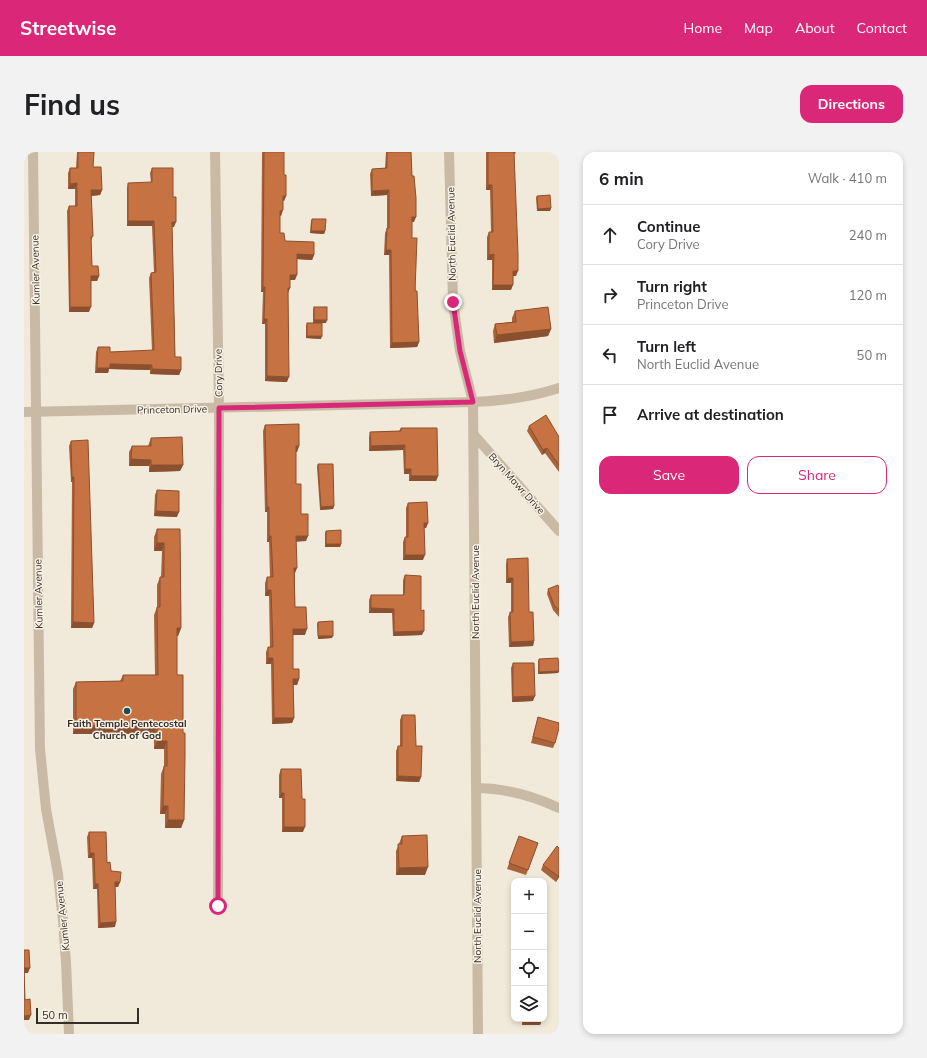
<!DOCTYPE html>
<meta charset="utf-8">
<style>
body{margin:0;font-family:Mulish,sans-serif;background:#f2f2f2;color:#202124}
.controls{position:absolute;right:12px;bottom:12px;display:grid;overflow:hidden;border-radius:8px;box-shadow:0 2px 6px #0003}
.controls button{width:36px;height:36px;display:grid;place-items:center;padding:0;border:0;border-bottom:1px solid #e0e0e0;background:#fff;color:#202124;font:20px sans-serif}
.scale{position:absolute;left:12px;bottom:10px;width:103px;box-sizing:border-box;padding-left:4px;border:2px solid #352d27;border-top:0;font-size:11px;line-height:14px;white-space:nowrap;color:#352d27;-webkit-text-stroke:3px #f9f2e6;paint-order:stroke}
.stop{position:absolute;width:12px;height:12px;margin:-9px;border:3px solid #db2777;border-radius:50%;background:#fff}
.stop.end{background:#db2777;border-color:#fff;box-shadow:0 1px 4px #0008}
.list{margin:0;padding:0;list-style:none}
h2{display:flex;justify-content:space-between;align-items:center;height:52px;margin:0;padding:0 16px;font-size:17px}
h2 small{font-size:13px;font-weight:400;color:#757577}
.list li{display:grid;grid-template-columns:26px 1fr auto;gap:12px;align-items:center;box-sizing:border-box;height:60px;padding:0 16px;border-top:1px solid #e0e0e0}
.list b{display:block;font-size:15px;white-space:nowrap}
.list p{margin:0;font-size:13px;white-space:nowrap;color:#757577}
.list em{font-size:13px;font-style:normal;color:#757577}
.actions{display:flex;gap:8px;padding:12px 16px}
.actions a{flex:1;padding:9px 0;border:1px solid #db2777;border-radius:12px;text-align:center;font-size:14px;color:#db2777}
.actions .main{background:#db2777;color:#fff}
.icon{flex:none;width:22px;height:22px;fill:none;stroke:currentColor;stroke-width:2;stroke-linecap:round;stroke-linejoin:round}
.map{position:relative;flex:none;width:535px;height:882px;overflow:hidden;border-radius:12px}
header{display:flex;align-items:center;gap:24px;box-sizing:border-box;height:56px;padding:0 20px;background:#db2777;color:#fff}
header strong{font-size:19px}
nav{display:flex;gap:22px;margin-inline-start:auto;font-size:14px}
.intro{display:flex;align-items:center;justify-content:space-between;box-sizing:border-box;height:96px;padding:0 24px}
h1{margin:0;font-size:28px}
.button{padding:10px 18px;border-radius:12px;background:#db2777;color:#fff;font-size:14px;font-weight:700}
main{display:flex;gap:24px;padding:0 24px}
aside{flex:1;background:#fff;border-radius:12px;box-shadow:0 2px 6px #0003}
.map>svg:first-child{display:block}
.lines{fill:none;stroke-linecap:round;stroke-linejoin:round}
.minor{stroke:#c9baa6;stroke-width:10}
.wall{fill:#aa623a}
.shaded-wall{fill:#8b502f}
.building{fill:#c67243;stroke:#8b502f}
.route{stroke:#db2777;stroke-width:5}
.poi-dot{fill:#1c4c56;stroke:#f9f2e6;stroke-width:1.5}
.labels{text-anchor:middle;stroke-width:3;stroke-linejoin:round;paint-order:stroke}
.street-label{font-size:10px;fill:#352d27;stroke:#f9f2e6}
.poi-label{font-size:10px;font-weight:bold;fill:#352d27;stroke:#f9f2e6}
</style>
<header>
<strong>Streetwise</strong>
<nav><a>Home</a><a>Map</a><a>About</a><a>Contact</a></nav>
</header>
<div class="intro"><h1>Find us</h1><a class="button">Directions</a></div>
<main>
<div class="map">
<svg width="535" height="882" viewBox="0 0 535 882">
<rect width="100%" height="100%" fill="#f1e9d9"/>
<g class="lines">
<g class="minor">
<polyline points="9,0 16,597 22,657 34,722 39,769 42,810 45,882"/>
<polyline points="191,0 195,256 194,754"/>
<polyline points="425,0 429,150 436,199 449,250 454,882"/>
<path d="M0,260L449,250C478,249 507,245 535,236"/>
<polyline points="450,283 535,379"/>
<path d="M452,636C481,636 509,644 535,656"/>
</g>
</g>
<g class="wall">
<polygon points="53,0 70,0 69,15 78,38 76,43 67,44 69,84 67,89 68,114 75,124 73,129 67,129 65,160 45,160 43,59 45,54 51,54 51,37 44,37 44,21 46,16 52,16"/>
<polygon points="238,0 260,0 260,23 262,44 260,49 259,49 257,64 256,64 256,81 261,89 290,103 288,108 273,107 271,128 266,128 264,141 263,230 241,229 241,172 238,172 239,140 237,140"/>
<polygon points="362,0 387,0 390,70 388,70 388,86 395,190 393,195 366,196 365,103 360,103 361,81 363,76 363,43 347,44 346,22 348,17 361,16"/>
<polygon points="462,0 492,0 491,2 490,2 492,124 489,124 487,138 468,138 468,108 463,108 463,85 465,80 467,80 466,38 462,38"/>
<polygon points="128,16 150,75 148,75 151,205 157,218 155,223 126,222 126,218 85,217 84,221 71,221 72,200 74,195 86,200 128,199 125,126 127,121 130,121 128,74 103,74 103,36 104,31 127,31 126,21"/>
<polygon points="513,44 527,56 526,59 513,59 512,46"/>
<polygon points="288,67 301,79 300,82 286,81 287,69"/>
<polygon points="290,155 302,171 289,171 289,157"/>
<polygon points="491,159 527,177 524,184 470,191 469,179 471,172 488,170 488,166"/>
<polygon points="283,171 297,187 282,186 282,174"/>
<polygon points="241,273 275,294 273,300 272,300 272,332 282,389 272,389 271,421 271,455 281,483 269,483 269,517 275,527 273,533 269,533 270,566 268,571 248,572 247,512 242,512 242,500 244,495 246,495 245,444 241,444 241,431 243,425 246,425 245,390 243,390 243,360 241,360 239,279"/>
<polygon points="505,274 535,285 535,320 521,301 518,303 503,279"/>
<polygon points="377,276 414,324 412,329 385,329 385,322 380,322 379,298 345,299 345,285 346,280 375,279"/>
<polygon points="127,286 159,313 156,319 125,320 125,314 105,314 105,300 108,294 124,294"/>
<polygon points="47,289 70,471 68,476 47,476 48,330 47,330 45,294"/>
<polygon points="294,312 310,354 309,357 296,358 293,315"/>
<polygon points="133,338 153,365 130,364 131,343"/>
<polygon points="384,351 404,371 402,376 400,376 399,408 379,408 379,390 381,385 382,385 382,356"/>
<polygon points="133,377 156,377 157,476 154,484 153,484 153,523 159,581 160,668 157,676 141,676 141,662 136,662 137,622 140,614 140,597 130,597 130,582 49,582 49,537 52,530 96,529 99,523 131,523 130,463 133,455 133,433 136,425 137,425 138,399 130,399 130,385"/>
<polygon points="302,379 317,392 316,395 301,395 301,381"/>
<polygon points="483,407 505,460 510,489 509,494 485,495 484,465 486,460 487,460 487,431 482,431 482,412"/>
<polygon points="381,423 397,459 398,483 369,484 368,461 345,461 345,448 347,443 379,443 379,428"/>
<polygon points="535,435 535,465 529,458 523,442 524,437"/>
<polygon points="294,470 308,486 294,487 293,472"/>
<polygon points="515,507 535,519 534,521 514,522 514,509"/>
<polygon points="489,511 509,549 488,550 487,516"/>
<polygon points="378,563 392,594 397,625 395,630 372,629 372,599 374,594 376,594 376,568"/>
<polygon points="514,565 531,591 529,596 507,591"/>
<polygon points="257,617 279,680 258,680 258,646 255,646 255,623"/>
<polygon points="65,680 83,711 87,719 96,730 94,735 91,735 91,775 74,776 73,737 69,737 68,706 64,706 63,685"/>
<polygon points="378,684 401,723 372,723 372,699"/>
<polygon points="495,684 514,691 502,723 483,717"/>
<polygon points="535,696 535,725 532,730 517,718 519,713"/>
<polygon points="498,867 518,867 516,873 498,873"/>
</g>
<g class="shaded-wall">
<polygon points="53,31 51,37 44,37 46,32"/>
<polygon points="464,33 468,33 466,38 462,38"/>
<polygon points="67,38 78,38 76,43 65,44"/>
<polygon points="365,38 363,43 347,44 348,39"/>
<polygon points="259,44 262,44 260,49 257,49"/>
<polygon points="527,56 526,59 513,59 514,57"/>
<polygon points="259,58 257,64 254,64 256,59"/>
<polygon points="388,65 392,65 390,70 387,70"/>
<polygon points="104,69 130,69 128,74 103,74"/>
<polygon points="148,70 152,70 150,75 146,75"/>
<polygon points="287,79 301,79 300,82 286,81"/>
<polygon points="362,98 367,98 365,103 360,103"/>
<polygon points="273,102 290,103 288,108 271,107"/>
<polygon points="470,102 468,108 463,108 465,103"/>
<polygon points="489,119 494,119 492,124 487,124"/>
<polygon points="266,123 273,123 271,128 265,128"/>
<polygon points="67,124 75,124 73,129 65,129"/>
<polygon points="469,133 489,133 487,138 468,138"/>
<polygon points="239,135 241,135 239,140 237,140"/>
<polygon points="264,136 266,136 264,141 262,141"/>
<polygon points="46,155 67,155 65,160 45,160"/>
<polygon points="240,167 243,167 241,172 238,172"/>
<polygon points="290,168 303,168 302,171 289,171"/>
<polygon points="527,177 524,184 470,191 473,183"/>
<polygon points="283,184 298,184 297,187 282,186"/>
<polygon points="395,190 393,195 366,196 368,191"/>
<polygon points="86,212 128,213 126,218 85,217 84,221 71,221 73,216"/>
<polygon points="128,217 157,218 155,223 126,222"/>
<polygon points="243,224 265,225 263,230 241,229"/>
<polygon points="381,293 379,298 345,299 347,294"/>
<polygon points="272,294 275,294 273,300 270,300"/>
<polygon points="523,296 521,301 518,303 519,298"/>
<polygon points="107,307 127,308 125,314 105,314"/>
<polygon points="127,313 159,313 156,319 125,320"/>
<polygon points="381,317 387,317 385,322 380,322"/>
<polygon points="387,324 414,324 412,329 385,329"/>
<polygon points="48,325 50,325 48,330 47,330"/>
<polygon points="310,354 309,357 296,358 297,355"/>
<polygon points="243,355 245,355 243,360 241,360"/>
<polygon points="132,359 155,360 153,365 130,364"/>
<polygon points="400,371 404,371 402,376 398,376"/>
<polygon points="245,384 247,384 245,390 243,390"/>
<polygon points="272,384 284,384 282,389 270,390"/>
<polygon points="133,391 140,391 138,399 130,399"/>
<polygon points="302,392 317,392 316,395 301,395"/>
<polygon points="381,403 401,403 399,408 379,408"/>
<polygon points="270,416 273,416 271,421 268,421"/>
<polygon points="484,426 489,426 487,431 482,431"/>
<polygon points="243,438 247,438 245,444 241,444"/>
<polygon points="347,456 370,457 368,461 345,461"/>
<polygon points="49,470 70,471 68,476 47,476"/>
<polygon points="153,476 157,476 154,484 150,484"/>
<polygon points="269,477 283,477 281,483 267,483"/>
<polygon points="400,479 398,483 369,484 370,480"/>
<polygon points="294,484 309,484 308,486 294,487"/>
<polygon points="510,489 509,494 485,495 487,490"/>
<polygon points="244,506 249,506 247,512 242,512"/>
<polygon points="535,519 534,521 514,522 515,520"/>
<polygon points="269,527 275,527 273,533 267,533"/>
<polygon points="511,544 509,549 488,550 489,545"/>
<polygon points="250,566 270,566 268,571 248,572"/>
<polygon points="52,574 133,574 130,582 49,582"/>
<polygon points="133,589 143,589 140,597 130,597"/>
<polygon points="374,624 397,625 395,630 372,629"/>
<polygon points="257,641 260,641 258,646 255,646"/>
<polygon points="139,654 144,654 141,662 136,662"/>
<polygon points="144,668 160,668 157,676 141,676"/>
<polygon points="260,675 281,675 279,680 258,680"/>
<polygon points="66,701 70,701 68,706 64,706"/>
<polygon points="404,715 401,723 372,723 375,716"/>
<polygon points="535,723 535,725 532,730 534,724"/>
<polygon points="91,730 96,730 94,735 89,735"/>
<polygon points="71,732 74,732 73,737 69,737"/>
<polygon points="92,770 91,775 74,776 76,771"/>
<polygon points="0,816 6,816 4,821 0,821"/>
<polygon points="7,863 5,868 0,868 0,864"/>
<polygon points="500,868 518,868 516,873 498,873"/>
</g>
<g class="building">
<polygon points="54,0 70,0 69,15 77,15 78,38 67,38 69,84 67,85 68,114 74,114 75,124 67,124 67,155 46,155 45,54 53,54 53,31 46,32 46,16 54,16"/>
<polygon points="240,0 260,0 260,23 262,23 262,44 259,44 259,58 256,59 256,81 260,81 261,89 290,90 290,103 273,102 273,123 266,123 266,136 264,136 265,225 243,224 243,167 240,167 241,135 239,135"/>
<polygon points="363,0 387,0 388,24 390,24 392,46 392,65 388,65 388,86 393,86 391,139 393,139 395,190 368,191 367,98 362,98 363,76 365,76 365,38 348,39 348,17 363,16"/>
<polygon points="464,0 490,0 494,102 494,119 489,119 489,133 469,133 470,102 465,103 465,80 469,80 468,33 464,33"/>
<polygon points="128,16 149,16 149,45 152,45 152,70 148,70 151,205 157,205 157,218 128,217 128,213 86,212 86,216 73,216 74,195 86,195 86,200 130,198 127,121 132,120 130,69 104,69 104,31 128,30"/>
<polygon points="526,43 527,56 514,57 513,44"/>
<polygon points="288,67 302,67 301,79 287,79"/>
<rect x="290" y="155" width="13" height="13"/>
<polygon points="524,155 527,177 473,183 471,172 492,170 491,159"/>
<rect x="283" y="171" width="15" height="13"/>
<polygon points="522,263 535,285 535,313 523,296 519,298 505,274"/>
<polygon points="275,272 275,294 272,294 272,332 277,332 277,362 284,362 284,384 272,384 273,416 270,416 271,455 282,455 283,477 269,477 269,517 275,517 275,527 269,527 270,566 250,566 249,506 244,506 244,495 249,495 247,438 243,438 243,425 249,425 247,384 245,384 245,355 243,355 241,273"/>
<polygon points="377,276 413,276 414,324 387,324 387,317 381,317 381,293 347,294 346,280 377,279"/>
<polygon points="158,285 159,313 127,313 127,308 107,307 108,294 127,294 127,286"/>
<polygon points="64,288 70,471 49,470 50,325 48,325 47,289"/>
<polygon points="294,312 309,312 310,354 297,355"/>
<polygon points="133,338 155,339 155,360 132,359"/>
<polygon points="403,350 404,371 400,371 401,403 381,403 381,385 384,385 384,351"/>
<polygon points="133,377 156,377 157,476 153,476 153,523 159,523 159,581 161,581 161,603 160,668 144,668 144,654 139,654 140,614 143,614 143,589 133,589 133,574 52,574 52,530 99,529 99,523 134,523 133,455 136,455 136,425 140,425 140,391 133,391"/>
<polygon points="317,378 317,392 302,392 302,379"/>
<polygon points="504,406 505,460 509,460 510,489 487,490 486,460 489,460 489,426 484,426 483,407"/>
<polygon points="381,423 397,424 397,459 400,458 400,479 370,480 370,457 347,456 347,443 380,443"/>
<polygon points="534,433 535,435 535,458 530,453 524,437"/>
<polygon points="309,469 309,484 294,484 294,470"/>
<polygon points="534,506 535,519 515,520 515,507"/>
<polygon points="489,511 510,511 511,544 489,545"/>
<polygon points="378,563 391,563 392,594 398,594 397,625 374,624 374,594 378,594"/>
<polygon points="514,565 535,571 535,576 531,591 509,585"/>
<polygon points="257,617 277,617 278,647 281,647 281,675 260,675 260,641 257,641"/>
<polygon points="65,680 82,680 83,711 86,710 87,719 97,720 96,730 91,730 92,770 76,771 74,732 71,732 70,701 66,701"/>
<polygon points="403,683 404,715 375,716 374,692 378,692 378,684"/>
<polygon points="495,684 514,691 504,718 485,711"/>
<polygon points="533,694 535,696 535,723 534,724 519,713"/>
<polygon points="0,798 5,798 6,816 0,816 1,848 6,847 7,863 0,864"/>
<rect x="520" y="805" width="1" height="20"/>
<rect x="500" y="867" width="18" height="1"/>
</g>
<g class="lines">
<polyline class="route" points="194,754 195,256 449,250 436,199 429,150"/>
</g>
<circle class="poi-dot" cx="103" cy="559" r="4"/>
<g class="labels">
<g class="street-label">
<text transform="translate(427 82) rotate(-91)" y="4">North Euclid Avenue</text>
<text transform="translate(11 118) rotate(-91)" y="4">Kumler Avenue</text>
<text transform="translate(194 221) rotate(-91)" y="4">Cory Drive</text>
<text transform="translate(148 257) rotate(-1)" y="4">Princeton Drive</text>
<text transform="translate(493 331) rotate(48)" y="4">Bryn Mawr Drive</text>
<text transform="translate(451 440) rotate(-90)" y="4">North Euclid Avenue</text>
<text transform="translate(14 442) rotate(-91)" y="4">Kumler Avenue</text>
<text transform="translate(38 764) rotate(-96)" y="4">Kumler Avenue</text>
<text transform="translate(453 764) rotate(-90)" y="4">North Euclid Avenue</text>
</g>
<g class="poi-label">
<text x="103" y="575">Faith Temple Pentecostal<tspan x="103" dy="12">Church of God</tspan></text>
</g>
</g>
</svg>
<div class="controls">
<button>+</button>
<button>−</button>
<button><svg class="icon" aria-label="locate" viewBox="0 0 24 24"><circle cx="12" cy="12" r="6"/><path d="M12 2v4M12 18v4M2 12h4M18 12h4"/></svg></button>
<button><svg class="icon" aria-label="layers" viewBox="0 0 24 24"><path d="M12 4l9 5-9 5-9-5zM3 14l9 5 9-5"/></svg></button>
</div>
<div class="scale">50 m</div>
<div class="stop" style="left:194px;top:754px"></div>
<div class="stop end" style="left:429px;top:150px"></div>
</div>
<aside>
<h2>6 min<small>Walk · 410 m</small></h2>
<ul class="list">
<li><svg class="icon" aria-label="ahead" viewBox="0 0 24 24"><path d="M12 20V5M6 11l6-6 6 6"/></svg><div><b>Continue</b><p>Cory Drive</p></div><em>240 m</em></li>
<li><svg class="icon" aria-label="right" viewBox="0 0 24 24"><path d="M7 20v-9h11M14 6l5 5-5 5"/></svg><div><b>Turn right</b><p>Princeton Drive</p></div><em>120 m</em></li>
<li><svg class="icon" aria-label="left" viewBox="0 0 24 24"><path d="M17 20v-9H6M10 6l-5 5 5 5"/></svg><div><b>Turn left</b><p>North Euclid Avenue</p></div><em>50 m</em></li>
<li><svg class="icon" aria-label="arrive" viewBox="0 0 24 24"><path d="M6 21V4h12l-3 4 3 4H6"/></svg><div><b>Arrive at destination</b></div></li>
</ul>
<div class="actions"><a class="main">Save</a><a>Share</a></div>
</aside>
</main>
